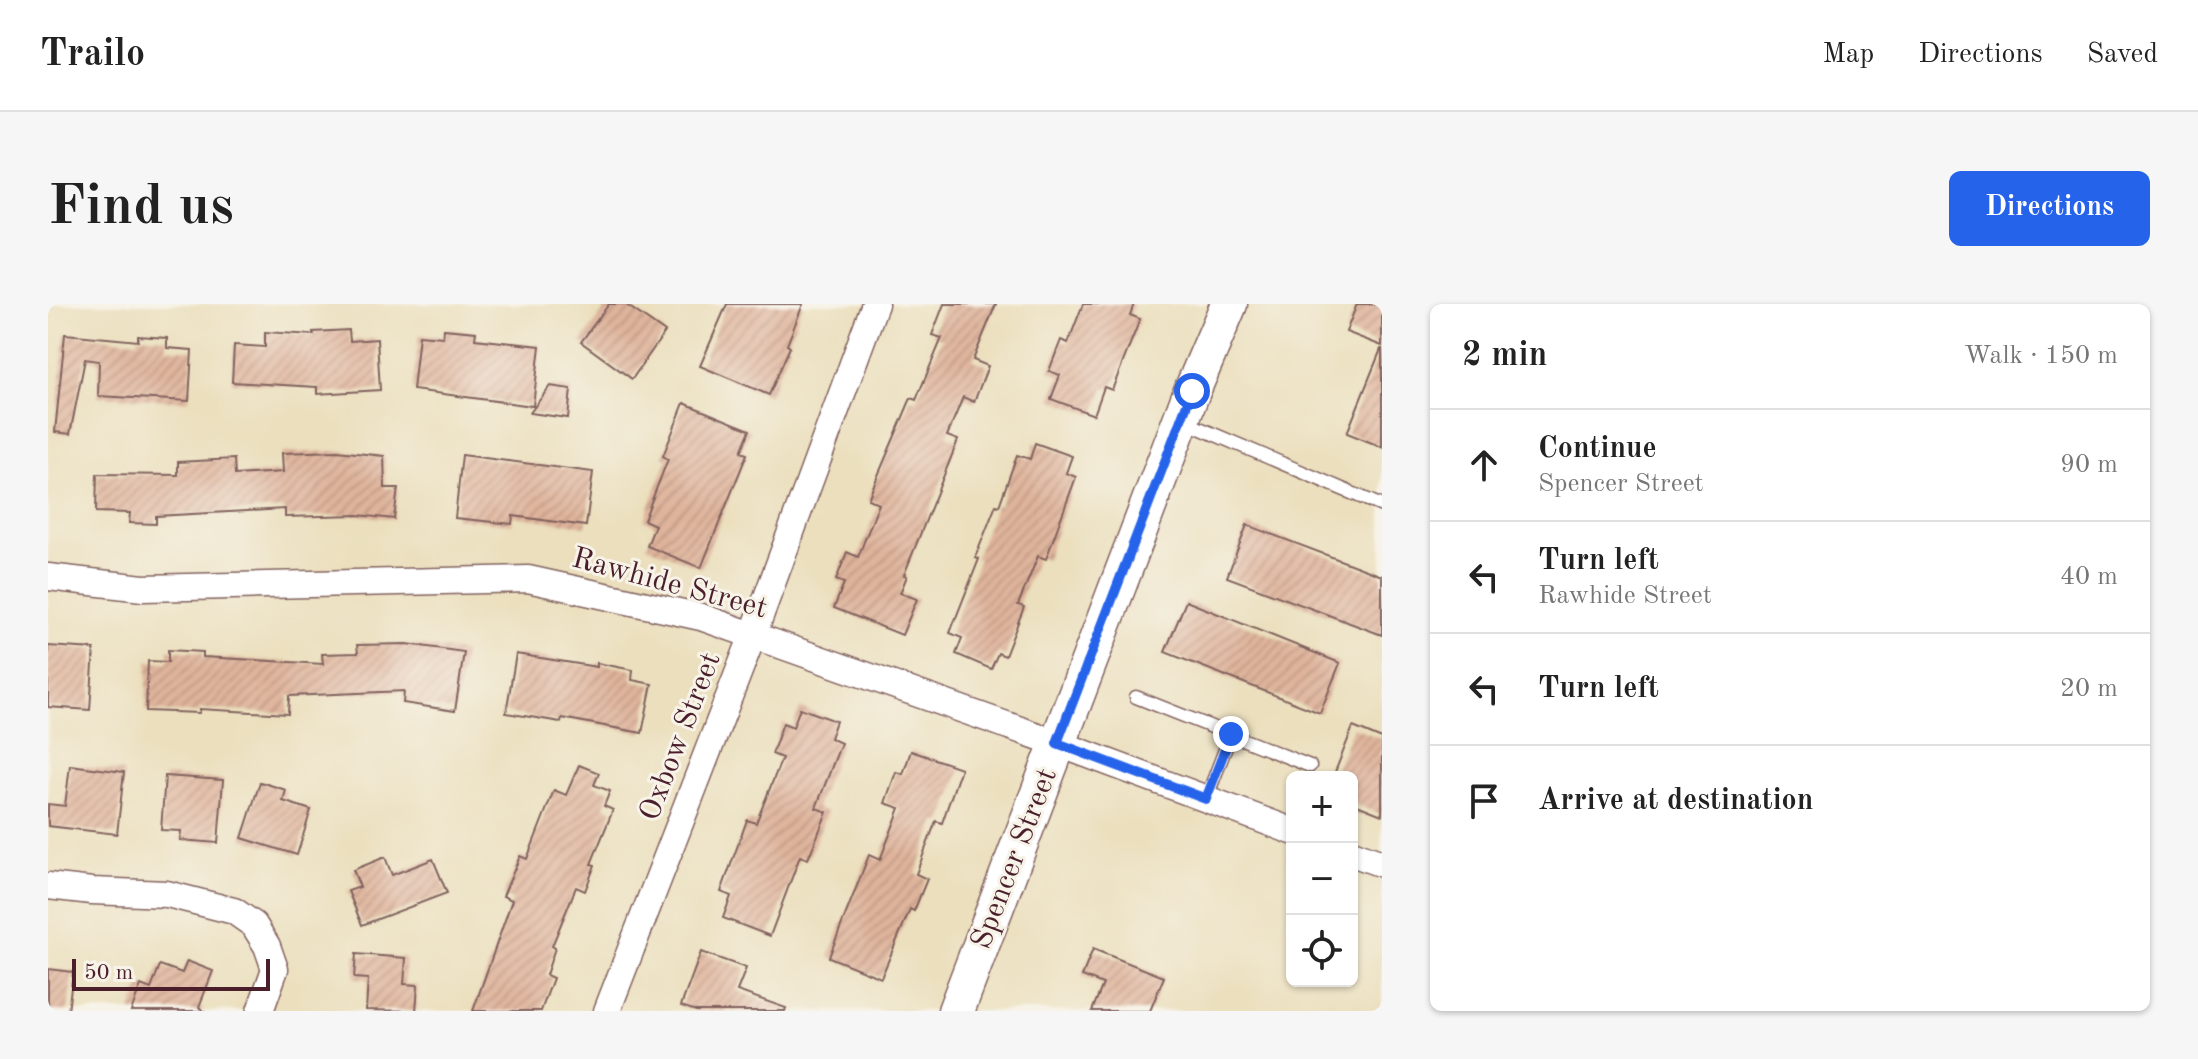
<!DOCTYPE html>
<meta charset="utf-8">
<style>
body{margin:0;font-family:"Old Standard TT",serif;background:#f6f6f6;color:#222}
.controls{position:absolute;right:24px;bottom:24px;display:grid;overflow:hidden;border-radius:12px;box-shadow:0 2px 6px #0004}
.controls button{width:72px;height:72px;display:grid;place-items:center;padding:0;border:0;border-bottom:2px solid #e0e0e0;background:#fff;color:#222;font:40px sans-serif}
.scale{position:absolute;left:24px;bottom:20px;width:198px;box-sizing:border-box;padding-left:8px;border:4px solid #4a1f2b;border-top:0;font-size:22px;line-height:28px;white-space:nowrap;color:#4a1f2b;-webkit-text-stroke:6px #f7f3e8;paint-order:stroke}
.stop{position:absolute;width:24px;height:24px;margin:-18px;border:6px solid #2563eb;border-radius:50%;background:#fff}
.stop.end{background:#2563eb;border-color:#fff;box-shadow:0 2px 8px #0008}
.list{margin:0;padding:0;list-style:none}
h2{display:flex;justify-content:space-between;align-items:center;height:104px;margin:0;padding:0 32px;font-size:34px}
h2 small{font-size:26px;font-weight:400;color:#767676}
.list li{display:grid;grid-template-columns:52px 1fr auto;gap:24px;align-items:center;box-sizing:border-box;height:112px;padding:0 32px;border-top:2px solid #e0e0e0}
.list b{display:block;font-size:30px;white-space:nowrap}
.list p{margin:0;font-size:26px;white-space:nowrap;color:#767676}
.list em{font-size:26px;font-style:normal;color:#767676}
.icon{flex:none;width:44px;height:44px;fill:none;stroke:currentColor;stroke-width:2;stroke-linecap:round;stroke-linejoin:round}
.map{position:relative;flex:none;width:1334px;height:707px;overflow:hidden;border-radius:12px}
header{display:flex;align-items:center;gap:48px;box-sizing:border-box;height:112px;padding:0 40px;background:#fff;border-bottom:2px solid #e0e0e0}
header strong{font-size:38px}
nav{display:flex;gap:44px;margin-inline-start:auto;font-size:28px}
.intro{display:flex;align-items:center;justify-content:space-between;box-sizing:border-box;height:192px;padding:0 48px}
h1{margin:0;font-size:56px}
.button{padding:20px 36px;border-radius:12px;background:#2563eb;color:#fff;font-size:28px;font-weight:700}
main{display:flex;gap:48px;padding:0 48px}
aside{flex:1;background:#fff;border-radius:12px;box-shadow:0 2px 6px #0004}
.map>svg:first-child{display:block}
.building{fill:url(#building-hatch)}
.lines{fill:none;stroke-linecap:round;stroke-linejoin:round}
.lane-casing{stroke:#82625e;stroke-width:15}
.street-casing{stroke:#82625e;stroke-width:29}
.secondary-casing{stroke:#82625e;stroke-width:39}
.lane{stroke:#fff;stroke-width:12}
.street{stroke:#fff;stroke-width:26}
.secondary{stroke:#fff;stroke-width:36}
.route{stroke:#2563eb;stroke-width:10}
.labels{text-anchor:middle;stroke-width:6;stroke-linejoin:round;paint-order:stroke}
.street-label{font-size:30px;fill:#4a1f2b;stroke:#f7f3e8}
</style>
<header>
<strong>Trailo</strong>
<nav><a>Map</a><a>Directions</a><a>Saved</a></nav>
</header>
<div class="intro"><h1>Find us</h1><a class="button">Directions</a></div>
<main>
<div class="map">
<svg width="1334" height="707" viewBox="0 0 1334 707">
<defs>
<pattern id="building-hatch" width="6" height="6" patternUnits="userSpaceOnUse" patternTransform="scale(2)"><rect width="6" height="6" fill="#dfb49b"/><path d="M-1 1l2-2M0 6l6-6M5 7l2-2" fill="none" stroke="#c19a86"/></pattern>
</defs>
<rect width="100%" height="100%" fill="#f7f3e8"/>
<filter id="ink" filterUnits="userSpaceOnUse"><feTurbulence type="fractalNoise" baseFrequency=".0125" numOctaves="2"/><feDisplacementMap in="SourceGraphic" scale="16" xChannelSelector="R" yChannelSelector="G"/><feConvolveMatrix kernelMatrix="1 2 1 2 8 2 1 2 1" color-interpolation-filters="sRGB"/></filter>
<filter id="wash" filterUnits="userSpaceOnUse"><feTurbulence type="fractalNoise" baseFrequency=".006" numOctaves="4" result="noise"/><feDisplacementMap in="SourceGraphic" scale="32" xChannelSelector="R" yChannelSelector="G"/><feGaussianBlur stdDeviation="1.8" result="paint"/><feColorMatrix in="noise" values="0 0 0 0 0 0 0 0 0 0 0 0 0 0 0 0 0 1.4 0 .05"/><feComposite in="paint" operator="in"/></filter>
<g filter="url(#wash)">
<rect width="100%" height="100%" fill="#ebdfbd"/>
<g id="blocks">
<g class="building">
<polygon points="561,0 577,0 617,28 584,75 533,38"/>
<polygon points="679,0 755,0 739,41 742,43 721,91 652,62"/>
<polygon points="896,0 948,0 925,56 940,62 926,98 915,93 899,132 910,136 856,271 859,272 852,289 869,295 854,331 786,304 796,279 788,276 799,248 810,253 831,200 820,195 863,94 868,96 894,34 884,31"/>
<polygon points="1035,0 1086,0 1082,11 1092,15 1064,86 1056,83 1046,111 1003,95 1012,71 1001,67 1013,36 1020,39"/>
<polygon points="1309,0 1334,0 1334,42 1298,28"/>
<polygon points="396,25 428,28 427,35 492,42 485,102 365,86 371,31 395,33"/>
<polygon points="301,26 302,37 329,35 332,86 269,90 269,83 184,78 186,41 217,43 217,28 266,31 265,28"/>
<polygon points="17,30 90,37 90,32 119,34 119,44 144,46 141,97 50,92 51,57 37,55 22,130 7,128"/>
<polygon points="1333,45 1334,45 1334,143 1299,129"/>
<polygon points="502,82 523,85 520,114 482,109"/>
<polygon points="636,99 702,126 693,148 699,150 653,264 599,242 607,221 596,216 620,155 615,152"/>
<polygon points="987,139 1024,152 1018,169 1028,173 998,255 990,252 970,301 976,303 957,352 950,349 943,365 908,350 914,334 902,329 931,255 927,254 948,201 951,202 969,151 982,155"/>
<polygon points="289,147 336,152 337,184 350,184 346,215 310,211 237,213 237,205 108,212 108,220 81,219 82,209 48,208 49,170 130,171 130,158 186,155 187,171 235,168 234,149"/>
<polygon points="414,151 545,168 538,222 465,212 464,220 407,214"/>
<polygon points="1199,221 1334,272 1334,331 1179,273"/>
<polygon points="1138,297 1292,359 1272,409 1117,348"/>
<polygon points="359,340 416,348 407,407 355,399 356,387 241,392 240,410 152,405 152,409 98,407 100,357 120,358 120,346 155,348 155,353 275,360 274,350 310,349 309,341"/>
<polygon points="0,342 46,345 42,406 0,403"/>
<polygon points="468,350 549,363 549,359 585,366 584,376 604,380 594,429 514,414 513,418 458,409"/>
<polygon points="752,404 788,417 782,434 793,439 768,504 779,508 760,555 752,552 722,632 675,614 683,592 673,588 699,516 708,519 734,454 724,450 735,419 745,423"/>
<polygon points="1305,423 1334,435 1334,511 1304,499 1304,473 1285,473"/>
<polygon points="863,447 913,464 894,519 888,517 868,570 879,575 866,607 862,605 833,674 781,653 821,551 832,556 852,504 837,499 848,468 855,470"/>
<polygon points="22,461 76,468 69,530 0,522 0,500 17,502"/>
<polygon points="531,461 551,469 546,481 562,487 556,502 565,506 543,560 547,561 537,587 528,583 504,642 507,644 498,671 505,674 493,707 425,707 464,596 455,592 472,552 479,555 506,486 518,491"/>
<polygon points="117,472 175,476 170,539 132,536 133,527 113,526"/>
<polygon points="212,478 238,486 235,497 263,506 249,551 194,534"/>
<polygon points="337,553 344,571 385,555 399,589 314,621 300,587 312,583 305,566"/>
<polygon points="1045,645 1116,673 1102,707 1044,707 1055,680 1034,672"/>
<polygon points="653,648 698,664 689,687 738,704 737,707 648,707 633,702"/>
<polygon points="308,650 358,654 356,680 370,681 368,707 318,706 320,675 306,674"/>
<polygon points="139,657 165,667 151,703 156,707 83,707 93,681 103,685 112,661 134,669"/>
<polygon points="0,665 25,668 20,707 0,707"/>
</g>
</g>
</g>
<g filter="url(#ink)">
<use href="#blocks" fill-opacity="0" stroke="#82625e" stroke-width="2"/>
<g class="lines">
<defs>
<g id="lane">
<polyline points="1135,117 1334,202"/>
<polyline points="1088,393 1262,462"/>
<polyline points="1158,495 1183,430"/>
</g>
<g id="street">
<polyline points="0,273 95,284 480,275 653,313 1009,439 1244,527"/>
<polyline points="1304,549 1334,560"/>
<polyline points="0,582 44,587 119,590 186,607 206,621 219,642 227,665 212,707"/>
<polyline points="559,707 705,331 827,0"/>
</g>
<polyline id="secondary" points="908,707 1144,87 1181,0"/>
</defs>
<use href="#lane" class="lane-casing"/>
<use href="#street" class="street-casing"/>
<use href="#secondary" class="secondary-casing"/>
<use href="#lane" class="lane"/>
<use href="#street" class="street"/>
<use href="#secondary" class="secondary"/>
</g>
</g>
<g class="lines" filter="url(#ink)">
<polyline class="route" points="1144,87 1009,439 1158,495 1183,430"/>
</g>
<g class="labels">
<g class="street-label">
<text transform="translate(622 278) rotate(15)" y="10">Rawhide Street</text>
<text transform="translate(631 432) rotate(-69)" y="10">Oxbow Street</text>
<text transform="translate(965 554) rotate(-69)" y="10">Spencer Street</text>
</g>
</g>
</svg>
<div class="controls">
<button>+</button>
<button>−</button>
<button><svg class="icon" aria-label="locate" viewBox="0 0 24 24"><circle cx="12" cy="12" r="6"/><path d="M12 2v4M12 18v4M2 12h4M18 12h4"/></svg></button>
</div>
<div class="scale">50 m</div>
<div class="stop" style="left:1144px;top:87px"></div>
<div class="stop end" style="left:1183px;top:430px"></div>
</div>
<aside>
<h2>2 min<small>Walk · 150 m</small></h2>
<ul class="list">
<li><svg class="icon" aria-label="ahead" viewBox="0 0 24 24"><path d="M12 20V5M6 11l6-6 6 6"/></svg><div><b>Continue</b><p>Spencer Street</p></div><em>90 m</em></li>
<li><svg class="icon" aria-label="left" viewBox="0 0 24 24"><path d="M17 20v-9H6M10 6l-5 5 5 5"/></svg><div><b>Turn left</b><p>Rawhide Street</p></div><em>40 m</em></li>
<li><svg class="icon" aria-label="left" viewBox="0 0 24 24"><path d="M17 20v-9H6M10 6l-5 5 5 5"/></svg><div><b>Turn left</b></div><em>20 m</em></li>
<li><svg class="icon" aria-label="arrive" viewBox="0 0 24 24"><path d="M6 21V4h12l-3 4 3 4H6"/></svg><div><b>Arrive at destination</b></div></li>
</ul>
</aside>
</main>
